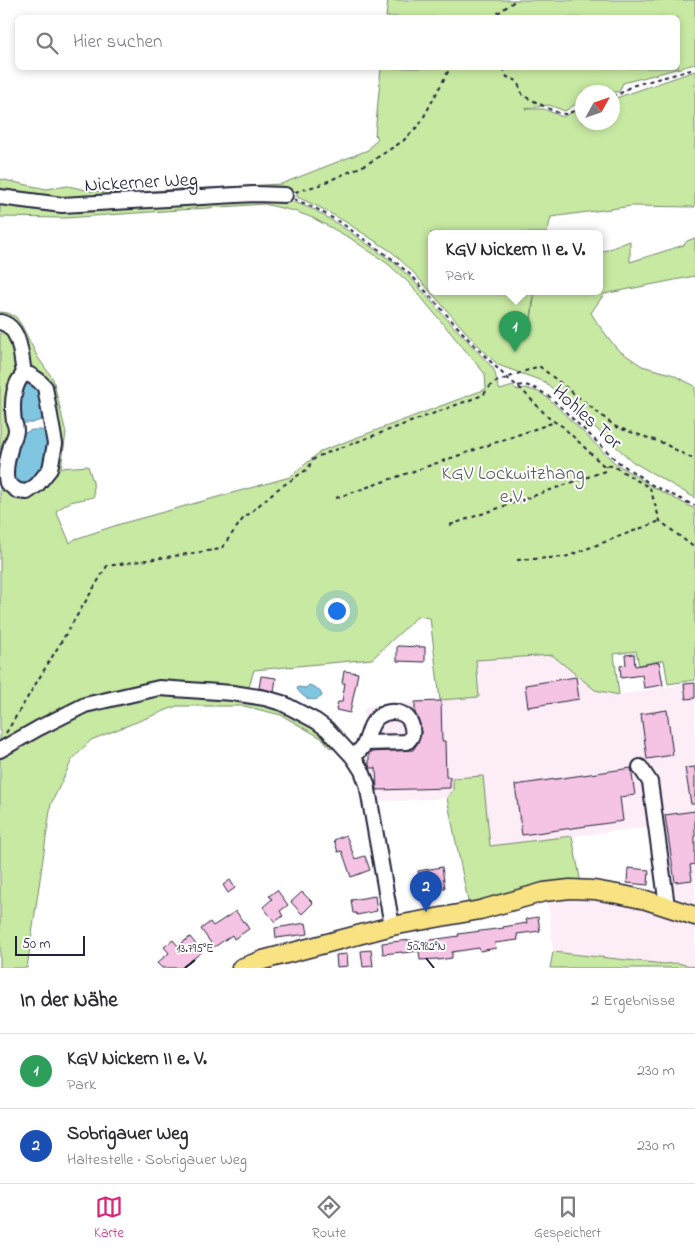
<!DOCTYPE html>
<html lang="de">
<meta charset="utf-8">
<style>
body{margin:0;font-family:"Indie Flower",sans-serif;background:#f7f7f7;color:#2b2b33}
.compass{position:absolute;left:575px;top:85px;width:45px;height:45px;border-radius:50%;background:#fff;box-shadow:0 2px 8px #0003;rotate:50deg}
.scale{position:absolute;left:15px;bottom:12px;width:70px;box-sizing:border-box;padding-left:5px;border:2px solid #22223b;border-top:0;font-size:14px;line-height:18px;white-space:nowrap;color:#22223b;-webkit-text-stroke:4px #fff;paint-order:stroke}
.you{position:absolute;left:336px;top:610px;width:18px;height:18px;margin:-12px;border:4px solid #fff;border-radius:50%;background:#1a73e8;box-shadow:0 0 0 8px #1a73e833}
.badge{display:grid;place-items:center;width:32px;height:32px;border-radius:50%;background:#db2777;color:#fff;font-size:16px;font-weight:700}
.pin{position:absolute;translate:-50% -41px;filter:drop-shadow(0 1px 2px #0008)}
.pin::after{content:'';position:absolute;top:26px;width:18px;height:15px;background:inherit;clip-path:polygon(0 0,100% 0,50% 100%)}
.popup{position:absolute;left:428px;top:230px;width:175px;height:65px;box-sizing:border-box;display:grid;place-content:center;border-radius:8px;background:#fff;filter:drop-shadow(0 1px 4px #0005);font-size:16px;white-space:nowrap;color:#7c7c81}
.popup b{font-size:19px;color:#2b2b33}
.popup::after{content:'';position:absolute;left:50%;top:100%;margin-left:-10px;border:10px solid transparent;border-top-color:#fff}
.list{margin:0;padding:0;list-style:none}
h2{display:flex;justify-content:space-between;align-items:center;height:65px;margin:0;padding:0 20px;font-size:21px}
h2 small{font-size:16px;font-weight:400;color:#7c7c81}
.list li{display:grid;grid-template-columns:32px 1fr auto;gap:15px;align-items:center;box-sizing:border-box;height:75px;padding:0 20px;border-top:1px solid #e1e1e2}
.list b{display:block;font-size:19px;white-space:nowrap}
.list p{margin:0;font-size:16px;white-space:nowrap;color:#7c7c81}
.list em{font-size:16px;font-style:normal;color:#7c7c81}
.icon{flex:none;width:28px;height:28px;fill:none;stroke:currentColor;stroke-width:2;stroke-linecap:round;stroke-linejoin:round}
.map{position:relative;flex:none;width:695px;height:968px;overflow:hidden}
.search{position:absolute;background:#fff;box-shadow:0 2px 8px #0003;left:15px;right:15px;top:15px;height:55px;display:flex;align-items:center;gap:12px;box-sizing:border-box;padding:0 18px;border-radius:8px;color:#7c7c81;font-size:19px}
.sheet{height:215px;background:#fff}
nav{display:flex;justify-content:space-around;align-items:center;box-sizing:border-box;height:70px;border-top:1px solid #e1e1e2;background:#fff;font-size:14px;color:#7c7c81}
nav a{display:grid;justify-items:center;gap:2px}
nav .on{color:#db2777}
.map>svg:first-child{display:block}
.built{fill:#fcedf7}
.green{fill:#c7e9a2;stroke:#74866e}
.water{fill:#80c6e1;stroke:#5a849f}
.building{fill:#f5c3e3;stroke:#22223b}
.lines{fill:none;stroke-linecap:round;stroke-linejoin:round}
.minor-casing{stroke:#22223b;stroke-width:18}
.major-casing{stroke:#22223b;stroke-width:21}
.path{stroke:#22223b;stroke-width:2;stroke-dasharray:4 4;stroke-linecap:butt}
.minor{stroke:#fff;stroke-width:14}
.major{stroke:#f8e281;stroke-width:18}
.ticks{fill:none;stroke:#22223b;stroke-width:2}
.labels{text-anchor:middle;stroke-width:4;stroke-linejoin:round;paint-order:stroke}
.street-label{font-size:20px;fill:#22223b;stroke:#fff}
.park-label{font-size:20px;fill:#545e5a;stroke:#fff}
.ticks-label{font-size:12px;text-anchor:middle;fill:#22223b;stroke:#fff;stroke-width:4;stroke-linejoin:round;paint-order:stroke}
</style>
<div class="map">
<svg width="695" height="968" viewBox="0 0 695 968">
<rect width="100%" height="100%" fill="#fff"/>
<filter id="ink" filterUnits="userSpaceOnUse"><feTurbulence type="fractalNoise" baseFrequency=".02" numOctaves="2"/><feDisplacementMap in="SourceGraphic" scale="10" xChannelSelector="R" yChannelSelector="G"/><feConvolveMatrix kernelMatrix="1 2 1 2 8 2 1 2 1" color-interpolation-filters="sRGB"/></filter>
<g filter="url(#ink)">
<g class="built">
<polygon points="552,655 595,690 619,695 695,682 695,908 660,895 650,827 490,846 453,790 447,798 377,802 374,779 370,771 362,759 351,748 360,739 364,710 368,706 479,697 476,660"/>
<polygon points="593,896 676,916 695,924 695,967 677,963 664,964 553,952 548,898"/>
</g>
<g class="green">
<polygon points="388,0 695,0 695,64 623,83 619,92 582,92 582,100 565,111 549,105 525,109 544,109 563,117 582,107 582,122 612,122 613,99 695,71 695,207 632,206 551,217 547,233 431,233 431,291 534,291 529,335 535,291 599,291 599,253 630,241 630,262 684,245 687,241 695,238 695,276 604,294 591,313 598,324 617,349 642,366 671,374 695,386 695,498 633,462 545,382 498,365 473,340 414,273 392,252 344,221 319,207 297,197 297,193 286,191 61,201 0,194 0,179 46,189 68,186 91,191 129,193 179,189 213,188 281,184 368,150 378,138 375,135 381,68 678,68 678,18 386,17"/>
<path d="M258,197L286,199L315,210L344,228L392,261L413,280L445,317L492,367C497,373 495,381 500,390L513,386L517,390L525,388L539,392L548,398L615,463L651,486L695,509V680L668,684L664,660L639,665L636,651L614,654L619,695L595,690L552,655L476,660L479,697L440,700L430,618L418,616L372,659L254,670L246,697L279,705L331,739L336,743L330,748L323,739L281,715L244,706H177L91,740L72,760L51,804L27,968H0V324L7,327L12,333L17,343L21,366L14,384L10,400L11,426L3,474L6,484L13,491L27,495L33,492L39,487L52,470L55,461L58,444L57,430L48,387L42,380L25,365L21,343L17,332L12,326L6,322L0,320V312L8,313L16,317L22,326L37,356L53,379L66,433L61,468L88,466L93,482L94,497L70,502L56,511L70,543L75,539L120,524L290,477L321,451L486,389L485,374L409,283L388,264L350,238L313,218L294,211L264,204L65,218L0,217V201L45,208L90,209L188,201Z"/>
<polygon points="483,776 490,846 572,836 581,883 560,881 469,906 447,798 453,790 453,778"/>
<polygon points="553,952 664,964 677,963 695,967 695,968 550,968"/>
</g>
<g class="water">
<polygon points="27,382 38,385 44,415 41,420 32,423 23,423 17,418 21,385"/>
<polygon points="32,430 42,430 50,436 49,460 30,487 11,482 14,446 20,435"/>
<path d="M309,685C315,687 320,689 322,696C313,704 303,698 297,689L298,687L306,688Z"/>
</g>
<g class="building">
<polygon points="397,646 425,647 425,662 397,661"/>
<polygon points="634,654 635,666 659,662 663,685 644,688 642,675 621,678 620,666 626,665 625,655"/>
<polygon points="344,671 358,673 350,713 336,710 338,702 342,702 345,683 342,683"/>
<polygon points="261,676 276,678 274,692 259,688"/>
<polygon points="576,677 579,699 528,707 525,685"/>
<polygon points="695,683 695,698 686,699 684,684"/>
<polygon points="441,701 442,741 445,741 446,777 450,777 450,788 377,790 376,768 370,768 369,766 369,754 370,752 413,750 419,741 421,733 420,724 415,714 415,702"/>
<polygon points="667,710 673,755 647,759 641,714"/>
<polygon points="695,767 695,804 691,804 685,768"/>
<polygon points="631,768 635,795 620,797 623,821 522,835 515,785"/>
<polygon points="695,811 695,864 690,865 692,880 675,882 665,815"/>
<polygon points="346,835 355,859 365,856 370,870 351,877 342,851 338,852 334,840"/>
<polygon points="442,867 445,888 439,889 440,893 430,894 429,890 421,891 418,871"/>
<polygon points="628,868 649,870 648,885 627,883"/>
<polygon points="230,880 235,888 228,893 223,885"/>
<polygon points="277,890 288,905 280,911 283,916 275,922 263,907 272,899 269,896"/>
<polygon points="302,892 313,903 302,914 291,902"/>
<polygon points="375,896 377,911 357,915 356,913 353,913 351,900"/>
<polygon points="236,911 243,922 244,921 249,929 234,939 232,935 216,946 213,946 201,929 210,922 213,926"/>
<polygon points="538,917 540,931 517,934 518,940 495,943 496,948 480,951 479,948 452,952 452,958 438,960 438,959 420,960 419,951 402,953 402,952 383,954 382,943 411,940 411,942 431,940 459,936 458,934 504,928 503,927 527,923 526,919"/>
<polygon points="306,923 308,934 276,938 275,928"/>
<polygon points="190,937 202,952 181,968 162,968 157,963 169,953 164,947 173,940 178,946"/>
<polygon points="371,950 373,966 363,967 361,951"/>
<polygon points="347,954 348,966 337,967 336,955"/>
</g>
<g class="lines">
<defs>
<g id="minor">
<polyline points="0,197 62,205 254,194 285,195"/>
<path d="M0,322C21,326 21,357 24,374"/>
<path d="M24,374L30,375L38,380L45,387L55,444L50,469L37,485L27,492L18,491L7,483C4,470 8,458 11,445C13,440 16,435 16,430C16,428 15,424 14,422C12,407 12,385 24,374Z"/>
<polyline points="0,750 39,728 85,705 159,688 233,693 265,698 282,703 316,721 327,729 353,757 362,771 367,784 392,926"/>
<path d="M353,757C357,753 361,750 364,745C369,736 369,724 378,717C390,708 409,711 412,727C412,729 413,733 412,735C411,738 409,740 407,742L365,743"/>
<polyline points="640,767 650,782 667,906"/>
</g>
<polyline id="major" points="241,968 263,960 392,926 480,910 544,892 570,889 594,890 623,895 646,900 695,916"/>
</defs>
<use href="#minor" class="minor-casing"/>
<use href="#major" class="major-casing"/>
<g class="path">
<polyline points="491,18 516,0"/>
<path d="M503,68L507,77L517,81L523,96C532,99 556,114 564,114C569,114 577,109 582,107"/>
<polyline points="612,96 618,95 631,86 695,69"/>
<polyline points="295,192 319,185 367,164 403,141 420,124 450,68"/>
<polyline points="294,199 317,209 344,225 391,258 413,277 471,342 506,377 521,389 550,419 562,426 603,465 613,466 650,488 660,521 695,548"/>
<path d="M518,386C529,383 540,391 550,397L617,461L652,485L695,506"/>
<polyline points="336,498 555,422"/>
<polyline points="450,525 602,472 605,471 606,465"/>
<polyline points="517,560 565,557 660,521"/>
<polyline points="6,733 107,566 221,549 242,520 275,491 309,468 311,461 319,456 483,395 493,383 539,366 616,427 663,443 695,460"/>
</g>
<use href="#minor" class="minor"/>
<use href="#major" class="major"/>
</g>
</g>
<path class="ticks" d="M426,958L434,968M185,968L195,960"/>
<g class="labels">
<g class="street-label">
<text transform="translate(141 181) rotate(-3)" y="7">Nickerner Weg</text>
<text transform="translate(588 416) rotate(42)" y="7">Hohles Tor</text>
</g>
<g class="park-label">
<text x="513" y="479">KGV Lockwitzhang<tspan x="513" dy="23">e.V.</tspan></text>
</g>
</g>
<g class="ticks-label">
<text x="426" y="950">50.982°N</text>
<text x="195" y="952">13.795°E</text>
</g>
</svg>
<svg class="compass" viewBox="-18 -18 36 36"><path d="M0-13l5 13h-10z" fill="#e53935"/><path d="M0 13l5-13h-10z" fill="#7c7c81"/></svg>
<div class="scale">50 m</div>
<div class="you"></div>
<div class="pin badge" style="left:515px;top:352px;background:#2e9e5b">1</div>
<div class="popup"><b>KGV Nickern II e. V.</b>Park</div>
<div class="pin badge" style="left:426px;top:912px;background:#1a4fb4">2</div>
<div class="search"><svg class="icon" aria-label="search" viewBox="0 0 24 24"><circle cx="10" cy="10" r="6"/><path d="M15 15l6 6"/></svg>Hier suchen</div>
</div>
<section class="sheet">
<h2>In der Nähe<small>2 Ergebnisse</small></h2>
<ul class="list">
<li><span class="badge" style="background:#2e9e5b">1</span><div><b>KGV Nickern II e. V.</b><p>Park</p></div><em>230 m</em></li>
<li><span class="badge" style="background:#1a4fb4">2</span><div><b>Sobrigauer Weg</b><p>Haltestelle · Sobrigauer Weg</p></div><em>230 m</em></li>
</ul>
</section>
<nav>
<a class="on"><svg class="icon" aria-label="map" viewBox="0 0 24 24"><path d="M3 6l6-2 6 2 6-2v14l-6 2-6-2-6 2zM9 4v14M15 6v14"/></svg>Karte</a>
<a><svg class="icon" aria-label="directions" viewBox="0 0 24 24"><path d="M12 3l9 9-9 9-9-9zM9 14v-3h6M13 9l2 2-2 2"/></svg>Route</a>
<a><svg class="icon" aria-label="saved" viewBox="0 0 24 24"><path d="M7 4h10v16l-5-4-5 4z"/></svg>Gespeichert</a>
</nav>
